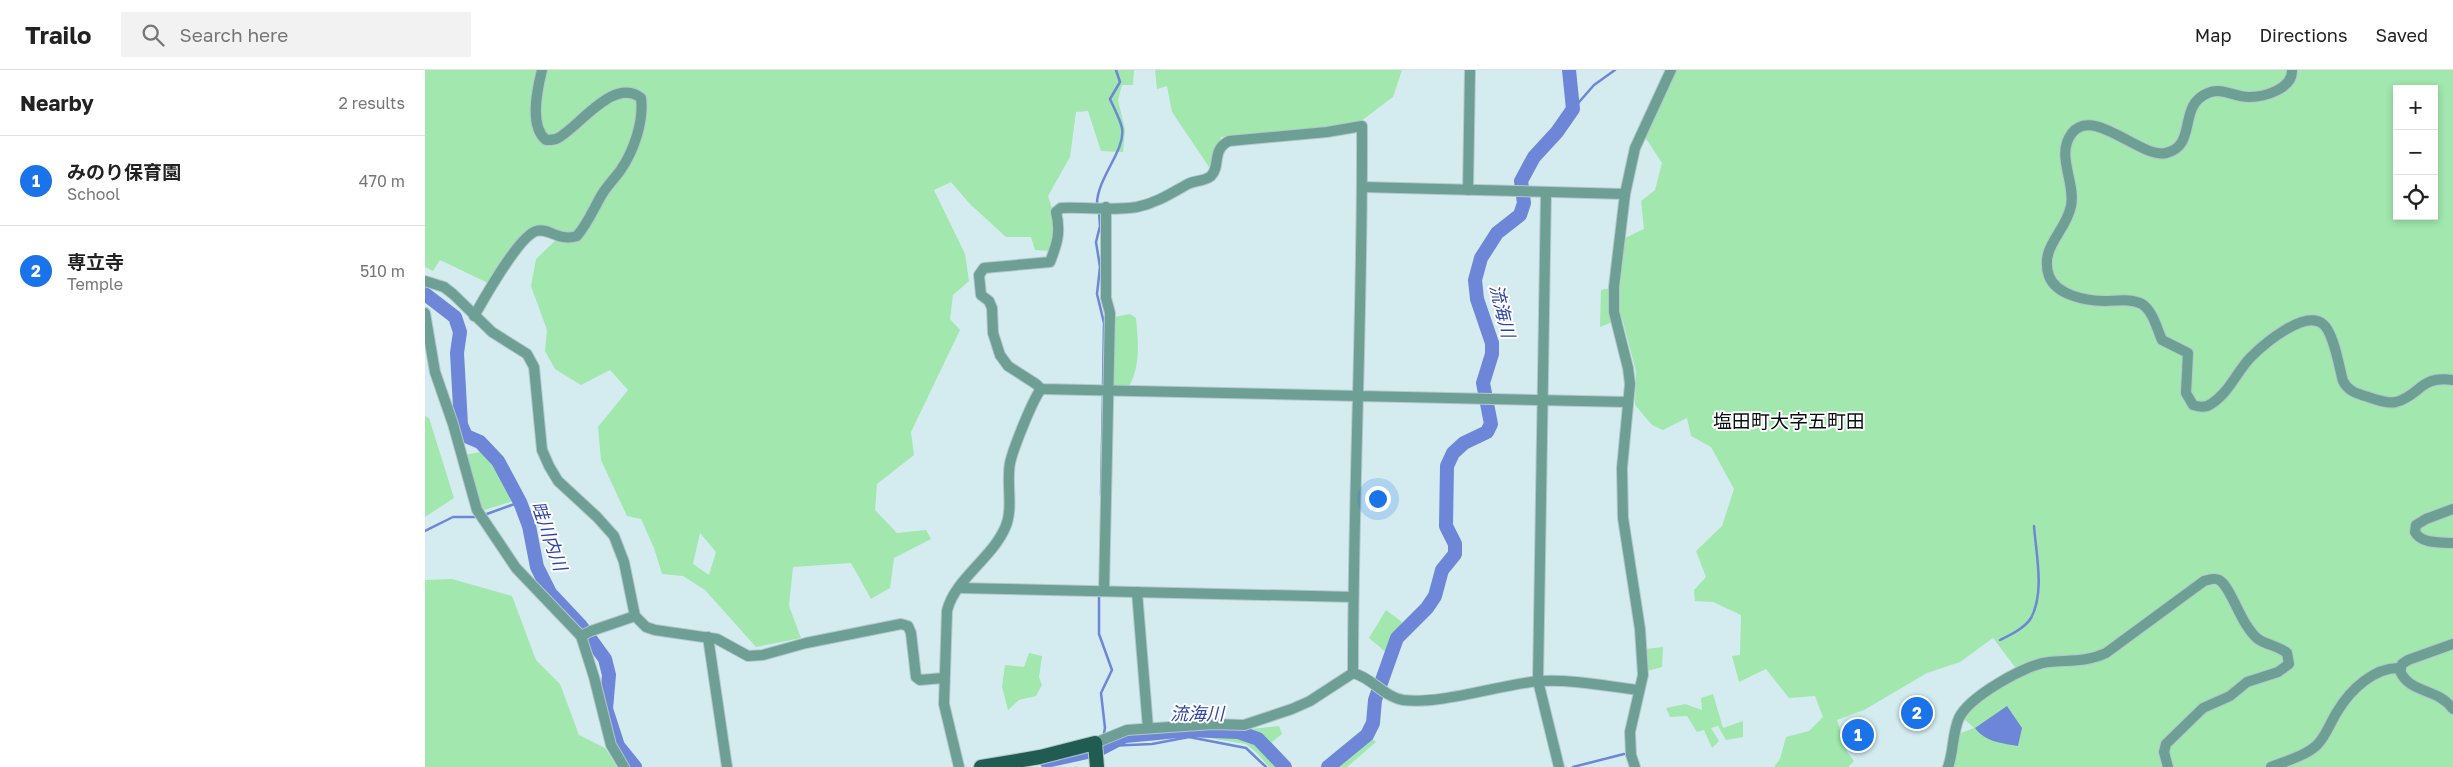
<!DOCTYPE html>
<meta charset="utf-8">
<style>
body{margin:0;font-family:"Golos Text","Noto Sans JP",sans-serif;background:#f2f2f2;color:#222}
.controls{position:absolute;right:15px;top:15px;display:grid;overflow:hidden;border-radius:0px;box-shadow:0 2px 8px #0003}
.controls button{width:45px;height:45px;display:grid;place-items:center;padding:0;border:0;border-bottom:1px solid #e0e0e0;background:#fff;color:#222;font:25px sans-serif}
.you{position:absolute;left:952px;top:428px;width:18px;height:18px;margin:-12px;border:4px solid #fff;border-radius:50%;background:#1a73e8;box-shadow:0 0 0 8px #1a73e833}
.badge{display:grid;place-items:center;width:32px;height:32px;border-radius:50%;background:#1a73e8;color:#fff;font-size:16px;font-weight:700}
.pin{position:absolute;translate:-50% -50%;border:2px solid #fff;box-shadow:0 1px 5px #0006}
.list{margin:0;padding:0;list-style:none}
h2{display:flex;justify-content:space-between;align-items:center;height:65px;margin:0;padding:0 20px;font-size:21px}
h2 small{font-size:16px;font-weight:400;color:#767676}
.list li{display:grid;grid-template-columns:32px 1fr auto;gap:15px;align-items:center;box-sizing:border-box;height:90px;padding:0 20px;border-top:1px solid #e0e0e0}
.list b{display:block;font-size:19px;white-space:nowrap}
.list p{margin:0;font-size:16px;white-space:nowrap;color:#767676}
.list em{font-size:16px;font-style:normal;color:#767676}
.icon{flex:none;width:28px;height:28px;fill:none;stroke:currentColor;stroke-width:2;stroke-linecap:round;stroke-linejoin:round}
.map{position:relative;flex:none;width:2028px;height:697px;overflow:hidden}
header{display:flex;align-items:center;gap:30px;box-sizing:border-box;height:70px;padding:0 25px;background:#fff;border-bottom:1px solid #e0e0e0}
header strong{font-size:24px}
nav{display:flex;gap:28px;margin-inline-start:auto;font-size:18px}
.search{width:350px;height:45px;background:#f2f2f2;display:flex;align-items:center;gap:12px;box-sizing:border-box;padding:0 18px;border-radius:0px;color:#767676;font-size:19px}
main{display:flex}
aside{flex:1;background:#fff}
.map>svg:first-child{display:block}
.green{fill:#a1e7ae;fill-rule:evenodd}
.water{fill:#6d86d7}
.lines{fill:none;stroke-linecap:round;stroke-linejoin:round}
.stream{stroke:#6d86d7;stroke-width:2.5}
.river{stroke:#6d86d7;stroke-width:14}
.minor-casing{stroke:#b3c8cc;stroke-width:12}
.major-casing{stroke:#b3c8cc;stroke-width:16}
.minor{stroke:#6d9f94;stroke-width:10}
.major{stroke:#205c51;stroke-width:14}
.labels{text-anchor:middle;stroke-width:4;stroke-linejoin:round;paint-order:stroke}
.water-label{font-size:18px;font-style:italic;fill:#3044a4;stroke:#fff}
.quarter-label{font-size:19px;fill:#060e0f;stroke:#fff}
</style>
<header>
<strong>Trailo</strong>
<div class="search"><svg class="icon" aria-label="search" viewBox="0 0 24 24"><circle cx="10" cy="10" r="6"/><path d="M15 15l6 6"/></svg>Search here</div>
<nav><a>Map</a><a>Directions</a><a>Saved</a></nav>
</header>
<main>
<aside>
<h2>Nearby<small>2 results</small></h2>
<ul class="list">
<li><span class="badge">1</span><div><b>みのり保育園</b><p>School</p></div><em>470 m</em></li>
<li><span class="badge">2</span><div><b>専立寺</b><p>Temple</p></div><em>510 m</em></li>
</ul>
</aside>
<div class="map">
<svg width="2028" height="697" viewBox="0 0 2028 697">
<rect width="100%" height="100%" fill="#d4ecf0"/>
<g class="green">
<path d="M0,0H709L708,15H697L693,30L700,60L698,82L676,81L663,41L651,42L645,87L623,126L633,157L625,181L610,180L606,167H581L545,134L526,112L509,120L540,184L544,211L528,225L525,249L535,260L486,362L489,385L452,414L450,440L472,463L501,460L506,469L469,488L465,518L446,529L426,493L368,497L364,536L376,568L331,577L280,520L258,506L237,504L229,478L216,449L202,446L176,390L173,357L203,320L185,300L156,315L130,299L120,281L122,260L106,216L111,189L131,170L108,158L63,213L15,190L8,201L0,197ZM275,463L291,482L284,505L268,494Z"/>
<polygon points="730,0 977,0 968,27 936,51 900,59 796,67 784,97 747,42 742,16 732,19"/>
<path d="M1251,0H2028V697H1526L1533,664L1549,658L1540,650L1543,637L1596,605L1568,568L1535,592L1502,603L1439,640L1412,650L1422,682L1429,691L1423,697H1349L1355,689L1361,667L1384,661L1398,647L1390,626L1364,628L1341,599L1314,612L1307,586L1315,585L1316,545L1288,532L1270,531L1269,520L1281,507L1271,481L1297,456L1309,419L1286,377L1266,366L1262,348L1238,360L1227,355L1210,335L1211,301L1197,248L1175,257L1176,220L1195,216L1200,168L1219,159L1216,131L1230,120L1237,93L1220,67ZM1972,19H2009V146H1972Z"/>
<path d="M705,244L711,248C713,271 716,296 704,316H688L689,247Z"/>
<polygon points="0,346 4,348 29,428 0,447"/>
<polygon points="55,382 70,395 88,431 56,441 40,385"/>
<polygon points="27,509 87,526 111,590 135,614 154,665 180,678 192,697 0,697 0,510"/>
<polygon points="961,540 977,552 963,584 944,568"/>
<polygon points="1238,577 1237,597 1222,601 1220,579"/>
<polygon points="604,583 617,586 614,607 617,615 611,626 594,630 583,640 577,617 580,595 599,597"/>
<polygon points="1288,624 1298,658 1318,651 1318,667 1301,670 1293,656 1286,658 1294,671 1287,678 1279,660 1272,662 1262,646 1245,647 1241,638 1260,634 1277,640 1276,628"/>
<polygon points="854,656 857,664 837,680 854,697 844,697 832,683 821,674 765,665 727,671 700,672 702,668 763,662 809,665 826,659"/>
<polygon points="945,667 951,672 922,697 907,697"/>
</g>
<path class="water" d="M1582,636L1597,658L1593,676C1577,673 1560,672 1550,658Z"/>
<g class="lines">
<g class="stream">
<polyline points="1148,39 1169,15 1190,0"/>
<path d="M672,134C672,108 701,80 697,58C695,49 689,38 685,29L695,12L691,0"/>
<polyline points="674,142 675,156 671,172 675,197 672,224 679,253 678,316"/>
<polyline points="676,425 678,324"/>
<polyline points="59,445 95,432"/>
<polyline points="0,461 28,447 50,447"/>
<polyline points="674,526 674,564 687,600 676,623 680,658 679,663"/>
<path d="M1575,570C1585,565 1600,558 1606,548C1620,522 1611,484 1609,456"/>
<polyline points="681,676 727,674 764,667 821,678 841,697"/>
<polyline points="1148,697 1199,684"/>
</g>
<g class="river">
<polyline points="0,224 30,247 35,262 32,283 36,355 41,366 55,372 73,391 95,432 104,456 112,497 125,523 156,556 180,589 184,605 181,639 193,676 210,697"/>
<polyline points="675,679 700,666 763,660 813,662 833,669 860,697"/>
<polyline points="621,691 667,681"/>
<polyline points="903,697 942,665 948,653 950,630 972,568 1002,538 1010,526 1017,500 1030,484 1030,474 1021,456 1022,396 1028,383 1039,373 1062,362 1066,354 1058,313 1067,284 1067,273 1052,229 1050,210 1056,188 1072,163 1095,145 1099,133 1096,111 1109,87 1132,62 1148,39 1144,0"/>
</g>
<defs>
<g id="minor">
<path d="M1867,0C1868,19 1839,27 1824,27C1809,27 1797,17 1783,23C1752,35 1773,76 1741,83C1716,89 1669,36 1647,63C1630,85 1651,112 1646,136C1641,162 1614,177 1624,206C1631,225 1661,231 1680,231C1692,231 1706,228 1717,234C1728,241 1732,259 1737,270L1763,283L1761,323L1768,335C1775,337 1780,338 1786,334C1804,323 1812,301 1826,287C1839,274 1880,239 1898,254C1909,263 1914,297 1918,311C1923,321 1931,323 1940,326C1950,329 1961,334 1971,332C1996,325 1995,305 2028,310"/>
<polyline points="937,117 1200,124"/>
<polyline points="1043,120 1045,0"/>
<polyline points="1121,122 1113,611 1134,697"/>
<polyline points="0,211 19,217 28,224 67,262 102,284 109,297 117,380 124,396 133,411 172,447 189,466 199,492 210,546 221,557 230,560 292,569 323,586 338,585 381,573 476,554 483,556 486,563 491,607 495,610 518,608"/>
<polyline points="0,243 10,302 28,354 52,440 91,498 156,566 169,607 186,675 199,697"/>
<path d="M49,246C59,229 93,167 111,161C124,157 133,172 152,166C163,153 168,140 176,126C181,117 189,109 195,101C209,81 219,51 216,28C189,6 154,57 133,68C130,70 125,70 121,70C104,56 112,20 117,0"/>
<path d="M2028,439L2001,449L1991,455L1990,462C1996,474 2016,472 2028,473"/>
<polyline points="534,518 928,527"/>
<polyline points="679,521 685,243 681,228 681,137"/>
<polyline points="712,522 723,658"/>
<polyline points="156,566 166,561 210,546"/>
<polyline points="283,567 302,697"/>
<path d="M2028,574L1983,590L1977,594L1975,601C1985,624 2013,618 2028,639"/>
<path d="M928,603C928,421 938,238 937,56L902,62L804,71C786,80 796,96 786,106C779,112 768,110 761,115C745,124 731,133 712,137C688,141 660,137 636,138L631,142C636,162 632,174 625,192L559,198L554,205L556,225L564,231L567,238L568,263L575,285L583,296L611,314L616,319L1203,332"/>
<path d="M670,673L702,660L788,654L819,655L867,639L885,631L928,603C946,607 959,627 978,630C1015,635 1074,615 1114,611C1147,609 1180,616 1213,620"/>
<path d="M534,697L519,634L522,541C529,510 567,488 580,458C589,438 581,414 585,393C588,379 607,331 616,319"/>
<polyline points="1210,697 1206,685 1205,662 1218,605 1215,559 1198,448 1197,398 1205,314 1203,298 1189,242 1189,217 1200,124 1210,78 1246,0"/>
<path d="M1523,697C1529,681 1527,664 1534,648C1544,627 1601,594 1624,592C1645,590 1662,592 1681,583L1779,511C1784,510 1789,507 1794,510C1806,516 1816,556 1833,569C1842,575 1853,576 1862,583L1864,594L1853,602L1822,612L1805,626L1778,638L1741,674L1739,682L1743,697"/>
<path d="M1846,697C1861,691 1880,686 1892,675C1901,666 1905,653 1912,642C1925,620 1950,596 1976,598"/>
</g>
<polyline id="major" points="556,697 615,687 670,673 672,697"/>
</defs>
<use href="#minor" class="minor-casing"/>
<use href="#major" class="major-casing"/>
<use href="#minor" class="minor"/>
<use href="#major" class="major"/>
</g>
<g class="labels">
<g class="water-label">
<text transform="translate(1077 241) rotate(76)" y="6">流海川</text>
<text transform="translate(124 466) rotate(71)" y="6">畦川内川</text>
<text x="772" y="650">流海川</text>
</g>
<g class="quarter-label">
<text x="1364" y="358">塩田町大字五町田</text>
</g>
</g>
</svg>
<div class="controls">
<button>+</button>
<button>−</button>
<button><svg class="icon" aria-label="locate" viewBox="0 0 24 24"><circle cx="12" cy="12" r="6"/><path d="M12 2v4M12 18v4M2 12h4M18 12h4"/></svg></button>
</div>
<div class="you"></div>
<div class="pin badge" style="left:1433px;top:665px">1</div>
<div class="pin badge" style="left:1492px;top:643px">2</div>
</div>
</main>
